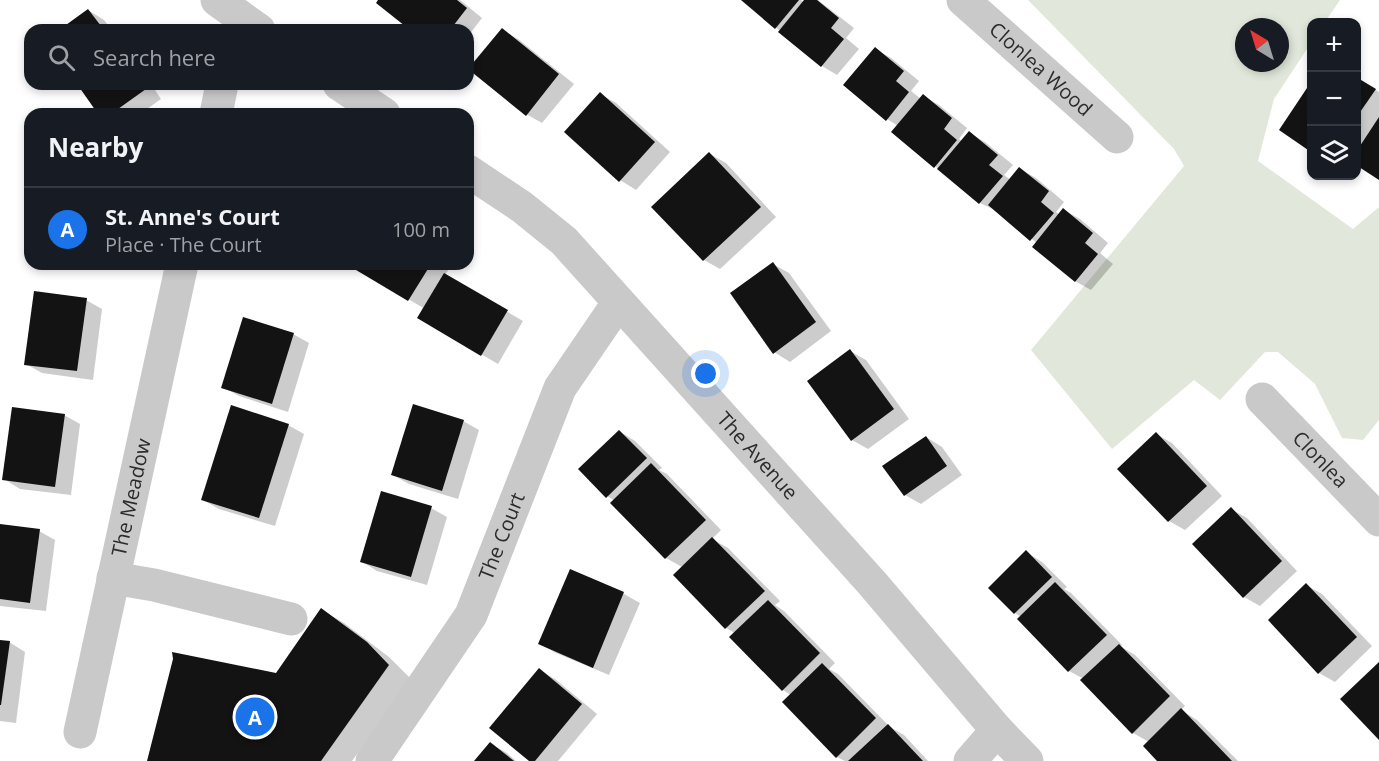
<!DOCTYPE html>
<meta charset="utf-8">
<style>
body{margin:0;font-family:"Open Sans",sans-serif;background:#20242c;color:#f1f3f6}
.controls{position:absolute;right:18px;top:18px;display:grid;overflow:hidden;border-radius:12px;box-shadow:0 3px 9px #0003}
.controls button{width:54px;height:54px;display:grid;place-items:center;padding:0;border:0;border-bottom:2px solid #363941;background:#171b24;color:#f1f3f6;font:30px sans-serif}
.compass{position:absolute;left:1235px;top:18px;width:54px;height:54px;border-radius:50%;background:#171b24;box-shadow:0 3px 9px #0003;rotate:322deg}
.you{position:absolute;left:706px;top:374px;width:21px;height:21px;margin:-15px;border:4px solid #fff;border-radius:50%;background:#1a73e8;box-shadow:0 0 0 9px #1a73e833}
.badge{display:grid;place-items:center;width:39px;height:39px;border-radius:50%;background:#1a73e8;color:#fff;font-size:20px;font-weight:700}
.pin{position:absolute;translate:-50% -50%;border:3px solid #fff;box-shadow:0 2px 6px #0006}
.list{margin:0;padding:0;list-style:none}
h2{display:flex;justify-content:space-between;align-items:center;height:78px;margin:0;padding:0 24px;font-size:26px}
h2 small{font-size:20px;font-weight:400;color:#9ea1a6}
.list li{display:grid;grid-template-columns:39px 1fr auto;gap:18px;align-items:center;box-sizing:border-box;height:84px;padding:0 24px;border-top:2px solid #363941}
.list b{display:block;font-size:22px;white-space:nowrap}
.list p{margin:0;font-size:20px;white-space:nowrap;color:#9ea1a6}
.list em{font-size:20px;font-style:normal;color:#9ea1a6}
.icon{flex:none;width:33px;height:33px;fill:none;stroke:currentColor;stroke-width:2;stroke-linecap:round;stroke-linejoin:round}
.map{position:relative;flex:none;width:1379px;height:761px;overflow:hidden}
.search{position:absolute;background:#171b24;box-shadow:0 3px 9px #0003;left:24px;top:24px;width:450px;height:66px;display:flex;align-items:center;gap:15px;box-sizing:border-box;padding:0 21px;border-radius:18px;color:#9ea1a6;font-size:22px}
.panel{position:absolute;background:#171b24;box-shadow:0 3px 9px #0003;left:24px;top:108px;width:450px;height:162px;border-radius:18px}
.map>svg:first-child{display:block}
.green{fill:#e1e8db;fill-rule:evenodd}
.shadow{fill:#0003}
.building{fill:#131313}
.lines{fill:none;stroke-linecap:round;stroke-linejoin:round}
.minor{stroke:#c9c9c9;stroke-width:33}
.labels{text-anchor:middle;stroke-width:6;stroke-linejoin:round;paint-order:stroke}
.street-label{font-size:20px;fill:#2c2c2c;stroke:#fff}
</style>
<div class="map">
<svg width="1379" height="761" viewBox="0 0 1379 761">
<rect width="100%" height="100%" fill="#fff"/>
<path class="green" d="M1028,0H1340L1325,22H1312L1311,43L1274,99L1258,161L1353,229L1379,207V420L1363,440L1342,438L1315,384L1278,352H1265L1220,400L1194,380L1112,449L1031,350L1184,166L1174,149ZM1244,27H1280V63H1244Z"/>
<g class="shadow">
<polygon points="380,0 460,0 482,18 468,36 468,30 412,30"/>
<polygon points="743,0 801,0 804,3 806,0 818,0 854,28 846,38 859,49 837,75 822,66"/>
<polygon points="88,10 104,20 112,30 61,30"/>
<polygon points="502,30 518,39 574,84 542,123 526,114"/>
<polygon points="875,49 891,58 919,81 911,91 921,99 923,96 939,105 967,128 959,139 962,141 969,133 985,142 1013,165 1004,175 1011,180 1020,169 1036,178 1064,202 1056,212 1060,215 1064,210 1080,219 1108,243 1100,253 1113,264 1091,290 1075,281 1037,243 997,211 980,203 935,166 898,126 887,119"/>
<polygon points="1356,77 1379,92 1379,179 1356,164"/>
<polygon points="78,84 151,84 161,99 140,114 100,114"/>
<polygon points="1312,85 1312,150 1281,130"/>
<polygon points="600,94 616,103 670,152 636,190 620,180"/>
<polygon points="710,154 726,163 776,217 720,269 704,260"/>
<polygon points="349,264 448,264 451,266 445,275 523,321 498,364 419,318 425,309"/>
<polygon points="773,264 789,273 831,331 790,362 774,352"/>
<polygon points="86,300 102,309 93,380 42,373 26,364"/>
<polygon points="293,334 309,343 288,412 239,396 223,387"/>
<polygon points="850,351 866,360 909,419 868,449 852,440"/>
<polygon points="64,415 80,424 71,495 20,489 4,479"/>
<polygon points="463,421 479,430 458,499 409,484 393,475"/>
<polygon points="288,425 304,434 275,526 219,509 203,500"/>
<polygon points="619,431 635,441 662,468 659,470 667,474 721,530 712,539 728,548 780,601 775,605 784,611 835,663 829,669 838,674 890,727 904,735 928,761 845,761 837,757 791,695 783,690 735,633 726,628 675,575 682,567 666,558 612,503 615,501 607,496"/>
<polygon points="1156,434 1172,443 1222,496 1185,530 1169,521"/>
<polygon points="926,437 942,447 962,475 921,504 905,495"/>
<polygon points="431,508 447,517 427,585 377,571 361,561"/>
<polygon points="1231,509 1247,518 1297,571 1260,606 1244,597 1194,544"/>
<polygon points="0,526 39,531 55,540 46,611 0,606"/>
<polygon points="1026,552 1042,562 1067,587 1064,589 1071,593 1122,645 1120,646 1135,655 1185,706 1181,710 1197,720 1238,761 1160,761 1149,742 1133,733 1084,679 1069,671 1019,619 1021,617 1015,613"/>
<polygon points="571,571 624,594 640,603 609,675 556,653 540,644"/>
<polygon points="1306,585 1322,594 1372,646 1335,682 1319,673"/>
<polygon points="322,610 344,623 389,657 411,679 352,761 148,761 277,674"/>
<polygon points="0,641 9,642 25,652 16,723 0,721"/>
<polygon points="539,670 555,679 597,714 558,761 532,761"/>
<polygon points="491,744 507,753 516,761 476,761"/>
</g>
<g class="building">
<polygon points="378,0 457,0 467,8 450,30 410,30 376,3"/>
<polygon points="741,0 799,0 775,29"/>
<polygon points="804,0 817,0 839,18 831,28 844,39 821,67 778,32"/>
<polygon points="88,9 104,30 59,30"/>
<polygon points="502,28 559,74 526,116 468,69"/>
<polygon points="875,47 904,71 896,81 909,92 886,121 843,85"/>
<polygon points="1356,77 1376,89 1356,118"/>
<polygon points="1311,82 1311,152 1279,130"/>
<polygon points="77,84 143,84 146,89 111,114 98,114"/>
<polygon points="600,92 655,142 619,182 564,132"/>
<polygon points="923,94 952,118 944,129 957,140 934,168 891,132"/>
<polygon points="1379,117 1379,180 1356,165 1356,152"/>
<polygon points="969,131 998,155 989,165 1003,176 979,204 937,169"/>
<polygon points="709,152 761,207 703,261 651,207"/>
<polygon points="1019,167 1049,191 1041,202 1054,213 1030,241 988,205"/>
<polygon points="1063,208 1093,233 1085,243 1098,254 1075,282 1032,247"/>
<polygon points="773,262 816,322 773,354 730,293"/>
<polygon points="346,264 431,264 408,301"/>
<polygon points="444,273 508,310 481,356 417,318"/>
<polygon points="34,291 87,298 77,371 24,365"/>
<polygon points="243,317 294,333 272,404 221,388"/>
<polygon points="850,349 894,409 851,441 807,381"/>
<polygon points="413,404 464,420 442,491 391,475"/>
<polygon points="231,405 289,424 259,518 201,500"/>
<polygon points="12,407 65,414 55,487 2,480"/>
<polygon points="619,430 647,458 606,498 578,469"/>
<polygon points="1156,432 1207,486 1168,522 1117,469"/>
<polygon points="926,436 947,466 904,496 882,466"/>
<polygon points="651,463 706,520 665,559 610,503"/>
<polygon points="381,491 432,506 411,577 360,562"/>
<polygon points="1231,507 1282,561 1243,598 1192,544"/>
<polygon points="0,524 40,529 30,603 0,599"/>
<polygon points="712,537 765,591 725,629 673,575"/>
<polygon points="1026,550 1052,577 1014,614 988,588"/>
<polygon points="570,569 624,592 593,668 538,644"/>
<polygon points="1055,582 1107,635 1068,672 1017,619"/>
<polygon points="1306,583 1357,637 1318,674 1268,620"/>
<polygon points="768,600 820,653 782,691 729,637"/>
<polygon points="321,608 367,642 389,665 321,761 147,761 173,659 172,652 276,673"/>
<polygon points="0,640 10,641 1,705 0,705"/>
<polygon points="1119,644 1170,696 1132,734 1080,680"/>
<polygon points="1379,662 1379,740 1340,699"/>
<polygon points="822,663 876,718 836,758 782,702"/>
<polygon points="539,668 582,704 535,761 529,761 489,728"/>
<polygon points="1181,708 1207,735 1232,761 1157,761 1143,746"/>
<polygon points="888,724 923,761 848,761"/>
<polygon points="490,742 514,761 474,761"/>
</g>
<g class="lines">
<g class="minor">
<polyline points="217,0 259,30"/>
<path id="s1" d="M963,0L1117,137"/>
<polyline points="339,84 384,114"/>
<polyline points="216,114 222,84"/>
<path id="s2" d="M468,171L522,207L564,241L872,583L997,730L1027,761"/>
<path id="s3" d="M1262,399L1379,520"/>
<polyline points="113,578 154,585 291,619"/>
<path id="s4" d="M80,732L182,264"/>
<path id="s5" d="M372,761L471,615L560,388L618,303"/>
<polyline points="970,761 997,730"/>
</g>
</g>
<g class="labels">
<g class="street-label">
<text dy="7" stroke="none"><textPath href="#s1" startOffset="104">Clonlea Wood</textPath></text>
<text dy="7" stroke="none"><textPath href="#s2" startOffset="408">The Avenue</textPath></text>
<text dy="7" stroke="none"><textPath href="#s3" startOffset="84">Clonlea</textPath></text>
<text dy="7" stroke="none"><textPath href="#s4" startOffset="240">The Meadow</textPath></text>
<text dy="7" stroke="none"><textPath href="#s5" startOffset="261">The Court</textPath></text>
</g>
</g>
</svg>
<div class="controls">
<button>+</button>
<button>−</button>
<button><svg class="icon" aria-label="layers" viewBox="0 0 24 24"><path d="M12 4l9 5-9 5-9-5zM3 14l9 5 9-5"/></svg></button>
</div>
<svg class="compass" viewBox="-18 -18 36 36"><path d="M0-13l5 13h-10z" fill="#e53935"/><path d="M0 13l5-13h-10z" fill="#9ea1a6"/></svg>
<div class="you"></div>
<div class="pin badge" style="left:255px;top:717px">A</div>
<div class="search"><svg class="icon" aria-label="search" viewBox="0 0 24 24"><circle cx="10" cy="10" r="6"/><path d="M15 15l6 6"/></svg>Search here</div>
<section class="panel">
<h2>Nearby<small></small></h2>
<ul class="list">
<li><span class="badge">A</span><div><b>St. Anne's Court</b><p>Place · The Court</p></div><em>100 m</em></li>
</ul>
</section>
</div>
